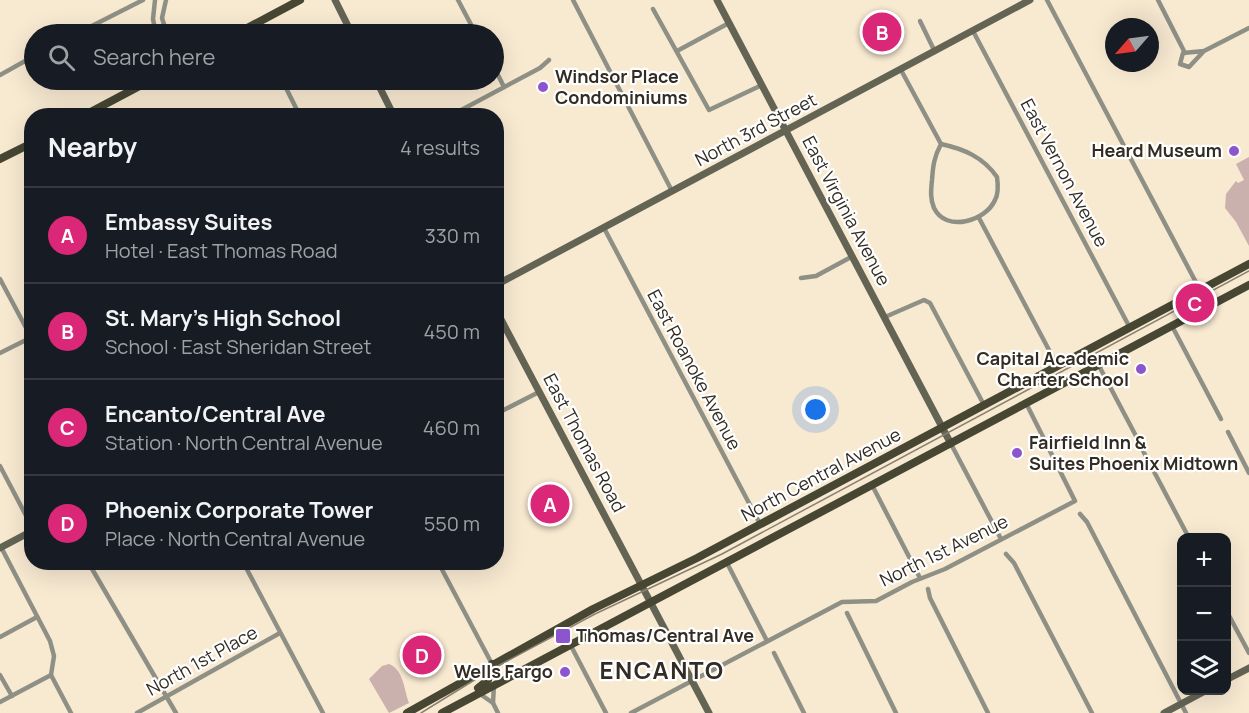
<!DOCTYPE html>
<meta charset="utf-8">
<style>
body{margin:0;font-family:Manrope,sans-serif;background:#242831;color:#f1f3f6}
.controls{position:absolute;right:18px;bottom:18px;display:grid;overflow:hidden;border-radius:12px;box-shadow:0 6px 24px #0002}
.controls button{width:54px;height:54px;display:grid;place-items:center;padding:0;border:0;border-bottom:2px solid #363941;background:#171b24;color:#f1f3f6;font:30px sans-serif}
.compass{position:absolute;left:1105px;top:18px;width:54px;height:54px;border-radius:50%;background:#171b24;box-shadow:0 6px 24px #0002;rotate:242deg}
.you{position:absolute;left:816px;top:410px;width:21px;height:21px;margin:-15px;border:4px solid #fff;border-radius:50%;background:#1a73e8;box-shadow:0 0 0 9px #1a73e833}
.badge{display:grid;place-items:center;width:39px;height:39px;border-radius:50%;background:#db2777;color:#fff;font-size:20px;font-weight:700}
.pin{position:absolute;translate:-50% -50%;border:3px solid #fff;box-shadow:0 2px 6px #0006}
.list{margin:0;padding:0;list-style:none}
h2{display:flex;justify-content:space-between;align-items:center;height:78px;margin:0;padding:0 24px;font-size:26px}
h2 small{font-size:20px;font-weight:400;color:#9ea1a6}
.list li{display:grid;grid-template-columns:39px 1fr auto;gap:18px;align-items:center;box-sizing:border-box;height:96px;padding:0 24px;border-top:2px solid #363941}
.list b{display:block;font-size:22px;white-space:nowrap}
.list p{margin:0;font-size:20px;white-space:nowrap;color:#9ea1a6}
.list em{font-size:20px;font-style:normal;color:#9ea1a6}
.icon{flex:none;width:33px;height:33px;fill:none;stroke:currentColor;stroke-width:2;stroke-linecap:round;stroke-linejoin:round}
.map{position:relative;flex:none;width:1249px;height:713px;overflow:hidden}
.search{position:absolute;background:#171b24;box-shadow:0 6px 24px #0002;left:24px;top:24px;width:480px;height:66px;display:flex;align-items:center;gap:15px;box-sizing:border-box;padding:0 21px;border-radius:33px;color:#9ea1a6;font-size:22px}
.panel{position:absolute;background:#171b24;box-shadow:0 6px 24px #0002;left:24px;top:108px;width:480px;height:462px;border-radius:24px}
.map>svg:first-child{display:block}
.green{fill:#cbb1ae}
.lines{fill:none;stroke-linecap:round;stroke-linejoin:round}
.street{stroke:#8f9085;stroke-width:4.5}
.secondary{stroke:#646455;stroke-width:7}
.primary{stroke:#464633;stroke-width:8}
.tram{stroke:#897f6f;stroke-width:1.5}
.poi-dot{fill:#8d55cd;stroke:#fff;stroke-width:2}
.labels{text-anchor:middle;stroke-width:4.5;stroke-linejoin:round;paint-order:stroke}
.poi-label{font-size:18px;font-weight:bold;fill:#322c23;stroke:#fff;text-anchor:start}
.street-label{font-size:18px;fill:#322c23;stroke:#fff}
.district-label{font-size:24px;font-weight:bold;letter-spacing:1.5px;fill:#322c23;stroke:#fff}
</style>
<div class="map">
<svg width="1249" height="713" viewBox="0 0 1249 713">
<rect width="100%" height="100%" fill="#f8e9d1"/>
<g class="green">
<polygon points="1249,157 1249,246 1236,222 1225,208 1226,194 1236,181 1238,183 1244,180 1236,164"/>
<path d="M389,664C404,670 404,690 409,703L389,713L369,679L382,666Z"/>
</g>
<g class="lines">
<g class="street">
<polyline points="155,0 153,19 156,34"/>
<polyline points="166,0 162,18 167,34"/>
<polyline points="458,0 476,34"/>
<polyline points="573,0 672,191"/>
<polyline points="1047,0 1200,290"/>
<polyline points="1158,0 1185,53"/>
<polyline points="653,9 709,110 762,85"/>
<polyline points="920,21 935,52"/>
<polyline points="253,26 258,34"/>
<polyline points="973,31 1130,328"/>
<polyline points="76,34 143,0"/>
<polyline points="677,51 729,23"/>
<polyline points="1204,51 1189,67 1180,64 1183,53 1204,51 1249,28"/>
<polyline points="494,67 504,87"/>
<path d="M901,70L941,144C964,149 983,157 997,177C998,184 999,193 995,200C986,221 946,233 934,208C930,199 931,190 932,180C933,166 934,157 941,144"/>
<polyline points="0,75 34,56"/>
<polyline points="282,80 300,116"/>
<polyline points="203,115 203,116"/>
<polyline points="450,116 540,68 549,60"/>
<polyline points="26,146 32,157"/>
<polyline points="979,218 1058,367"/>
<polyline points="604,228 760,524"/>
<polyline points="801,278 816,276 853,256"/>
<polyline points="0,279 32,339"/>
<polyline points="885,317 924,300 930,303 984,405"/>
<polyline points="1172,326 1221,419"/>
<polyline points="0,353 32,337"/>
<polyline points="1098,364 1136,436"/>
<polyline points="496,414 539,392"/>
<polyline points="1228,432 1249,473"/>
<polyline points="951,444 1001,539"/>
<polyline points="1141,447 1189,538"/>
<polyline points="0,466 32,527"/>
<polyline points="872,485 920,578"/>
<polyline points="1080,514 1087,522 1186,713"/>
<polyline points="1,547 50,641 54,656 51,675 71,713"/>
<polyline points="1006,554 1014,563 1092,713"/>
<polyline points="726,561 767,641"/>
<polyline points="88,562 176,713"/>
<polyline points="243,562 323,713"/>
<polyline points="438,562 492,664"/>
<polyline points="928,589 930,598 988,713"/>
<polyline points="1226,610 1249,653"/>
<polyline points="847,613 896,713"/>
<polyline points="0,637 37,617"/>
<polyline points="570,644 606,713"/>
<polyline points="774,653 804,713"/>
<polyline points="0,675 12,696"/>
<polyline points="480,694 493,703 498,713"/>
<polyline points="0,702 51,675"/>
<polyline points="493,703 494,685"/>
<polyline points="137,713 280,633"/>
<polyline points="631,713 842,602 876,601 912,582 945,569 1075,501 1026,403"/>
</g>
<g class="secondary">
<polyline points="335,0 352,34"/>
<polyline points="717,0 951,444"/>
<polyline points="376,80 394,116"/>
<polyline points="496,285 1030,0"/>
<polyline points="496,310 709,713"/>
<polyline points="0,548 32,531"/>
<polyline points="1226,680 1249,668"/>
<polyline points="1164,713 1207,690"/>
</g>
<g class="primary">
<polyline points="236,34 300,0"/>
<polyline points="83,116 151,80"/>
<polyline points="0,159 32,143"/>
<polyline points="478,688 488,680 492,664"/>
<polyline points="407,713 593,609 697,558 1249,264"/>
<polyline points="442,713 1249,285"/>
</g>
<polyline class="tram" points="421,713 494,668 595,614 722,554 1249,271"/>
</g>
<g class="poi-dot">
<circle cx="543" cy="87" r="6"/>
<circle cx="1234" cy="151" r="6"/>
<circle cx="1141" cy="369" r="6"/>
<circle cx="1017" cy="453" r="6"/>
<rect x="555" y="628" width="16" height="16" rx="3"/>
<circle cx="565" cy="672" r="6"/>
</g>
<g class="labels">
<g class="poi-label">
<text x="555" y="83">Windsor Place<tspan x="555" dy="21">Condominiums</tspan></text>
<text x="1222" y="157" text-anchor="end">Heard Museum</text>
<text x="1129" y="365" text-anchor="end">Capital Academic<tspan x="1129" dy="21">Charter School</tspan></text>
<text x="1029" y="449">Fairfield Inn &amp;<tspan x="1029" dy="21">Suites Phoenix Midtown</tspan></text>
<text x="576" y="642">Thomas/Central Ave</text>
<text x="553" y="678" text-anchor="end">Wells Fargo</text>
</g>
<g class="street-label">
<text transform="translate(756 130) rotate(-28)" y="6">North 3rd Street</text>
<text transform="translate(1064 173) rotate(62)" y="6">East Vernon Avenue</text>
<text transform="translate(846 211) rotate(62)" y="6">East Virginia Avenue</text>
<text transform="translate(694 370) rotate(62)" y="6">East Roanoke Avenue</text>
<text transform="translate(584 443) rotate(62)" y="6">East Thomas Road</text>
<text transform="translate(821 475) rotate(-28)" y="6">North Central Avenue</text>
<text transform="translate(944 551) rotate(-26)" y="6">North 1st Avenue</text>
<text transform="translate(202 661) rotate(-29)" y="6">North 1st Place</text>
</g>
<g class="district-label">
<text x="662" y="679">ENCANTO</text>
</g>
</g>
</svg>
<div class="controls">
<button>+</button>
<button>−</button>
<button><svg class="icon" aria-label="layers" viewBox="0 0 24 24"><path d="M12 4l9 5-9 5-9-5zM3 14l9 5 9-5"/></svg></button>
</div>
<svg class="compass" viewBox="-18 -18 36 36"><path d="M0-13l5 13h-10z" fill="#e53935"/><path d="M0 13l5-13h-10z" fill="#9ea1a6"/></svg>
<div class="you"></div>
<div class="pin badge" style="left:550px;top:504px">A</div>
<div class="pin badge" style="left:882px;top:32px">B</div>
<div class="pin badge" style="left:1195px;top:303px">C</div>
<div class="pin badge" style="left:422px;top:655px">D</div>
<div class="search"><svg class="icon" aria-label="search" viewBox="0 0 24 24"><circle cx="10" cy="10" r="6"/><path d="M15 15l6 6"/></svg>Search here</div>
<section class="panel">
<h2>Nearby<small>4 results</small></h2>
<ul class="list">
<li><span class="badge">A</span><div><b>Embassy Suites</b><p>Hotel · East Thomas Road</p></div><em>330 m</em></li>
<li><span class="badge">B</span><div><b>St. Mary's High School</b><p>School · East Sheridan Street</p></div><em>450 m</em></li>
<li><span class="badge">C</span><div><b>Encanto/Central Ave</b><p>Station · North Central Avenue</p></div><em>460 m</em></li>
<li><span class="badge">D</span><div><b>Phoenix Corporate Tower</b><p>Place · North Central Avenue</p></div><em>550 m</em></li>
</ul>
</section>
</div>
